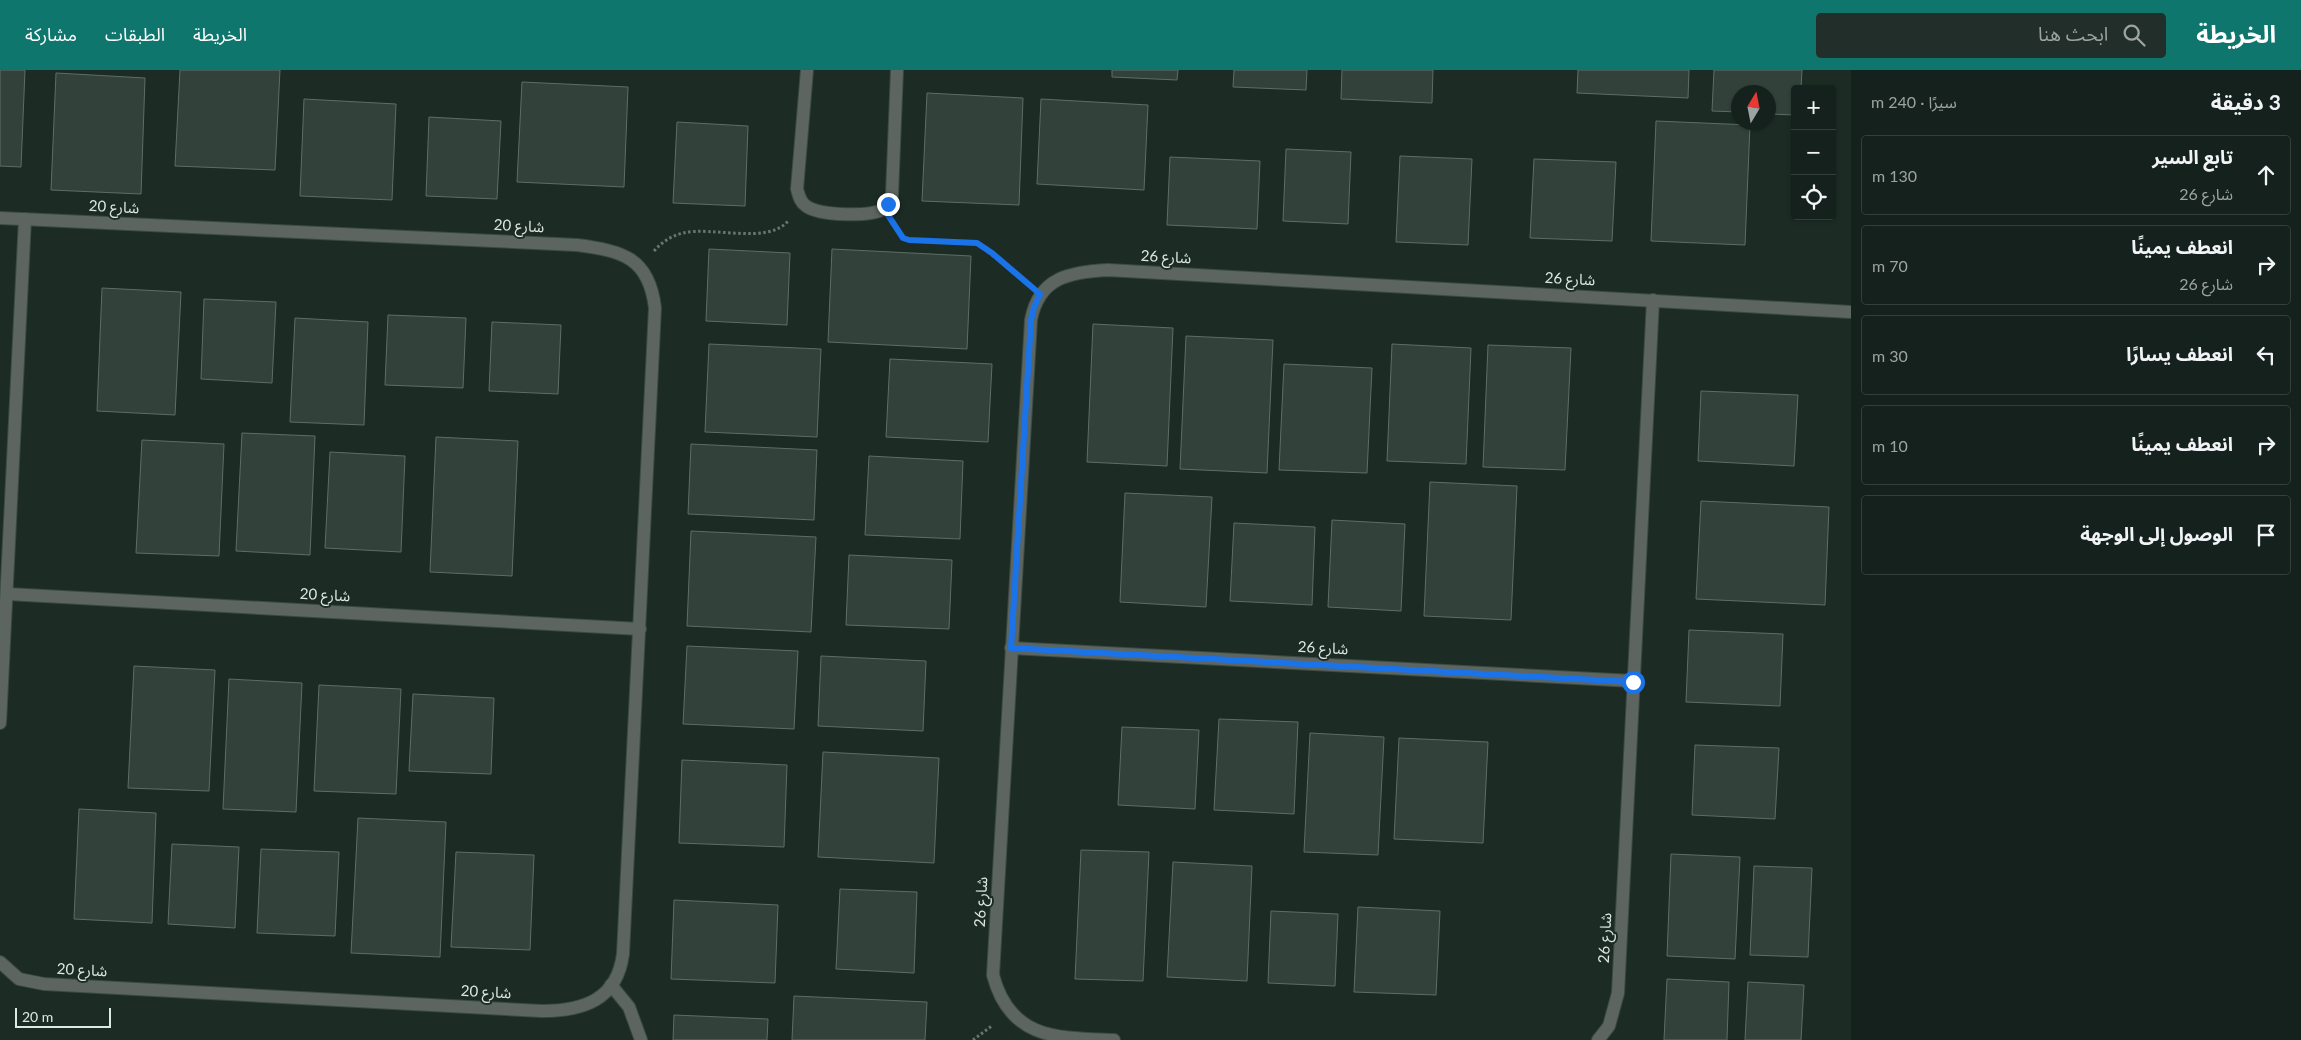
<!DOCTYPE html>
<html lang="ar">
<meta charset="utf-8">
<style>
body{margin:0;font-family:Lato,"Noto Sans Arabic",sans-serif;background:#222e29;color:#f1f3f6;direction:rtl}
.controls{position:absolute;right:15px;top:15px;display:grid;overflow:hidden;border-radius:5px;box-shadow:0 1px 4px #0004}
.controls button{width:45px;height:45px;display:grid;place-items:center;padding:0;border:0;border-bottom:1px solid #343e3b;background:#15211c;color:#f1f3f6;font:25px sans-serif}
.compass{position:absolute;left:1731px;top:15px;width:45px;height:45px;border-radius:50%;background:#15211c;box-shadow:0 1px 4px #0004;rotate:10deg}
.scale{position:absolute;left:15px;bottom:12px;width:96px;box-sizing:border-box;padding-left:5px;border:2px solid #dee8e4;border-top:0;font-size:14px;line-height:18px;white-space:nowrap;color:#dee8e4;-webkit-text-stroke:4px #1c2c25;paint-order:stroke}
.stop{position:absolute;width:15px;height:15px;margin:-11px;border:4px solid #1a73e8;border-radius:50%;background:#fff}
.stop.end{background:#1a73e8;border-color:#fff;box-shadow:0 1px 5px #0008}
.list{margin:0;padding:0;list-style:none}
h2{display:flex;justify-content:space-between;align-items:center;height:65px;margin:0;padding:0 20px;font-size:21px}
h2 small{font-size:16px;font-weight:400;color:#9da3a3}
.list li{display:grid;grid-template-columns:32px 1fr auto;gap:15px;align-items:center;box-sizing:border-box;height:80px;margin:0 10px 10px;padding:0 10px;border:1px solid #343e3b;border-radius:5px}
.list b{display:block;font-size:19px;white-space:nowrap}
.list p{margin:0;font-size:16px;white-space:nowrap;color:#9da3a3}
.list em{font-size:16px;font-style:normal;color:#9da3a3}
.icon{flex:none;width:28px;height:28px;fill:none;stroke:currentColor;stroke-width:2;stroke-linecap:round;stroke-linejoin:round}
.map{position:relative;flex:none;width:1851px;height:970px;overflow:hidden;direction:ltr}
header{display:flex;align-items:center;gap:30px;box-sizing:border-box;height:70px;padding:0 25px;background:#0f766e;color:#fff}
header strong{font-size:24px}
nav{display:flex;gap:28px;margin-inline-start:auto;font-size:18px}
.search{width:350px;height:45px;background:#222e29;display:flex;align-items:center;gap:12px;box-sizing:border-box;padding:0 18px;border-radius:5px;color:#9da3a3;font-size:19px}
main{display:flex}
aside{flex:1;background:#15211c}
.map>svg:first-child{display:block}
.building{fill:#32423b;stroke:#5c6e66}
.lines{fill:none;stroke-linecap:round;stroke-linejoin:round}
.minor-casing{stroke:#3b4a44;stroke-width:14}
.path{stroke:#687570;stroke-width:3;stroke-dasharray:2.5 2.5;stroke-linecap:butt}
.minor{stroke:#5d6561;stroke-width:12}
.route{stroke:#1a73e8;stroke-width:6}
.labels{text-anchor:middle;stroke-width:4;stroke-linejoin:round;paint-order:stroke}
.street-label{font-size:15px;fill:#dee8e4;stroke:#1c2c25}
</style>
<header>
<strong>الخريطة</strong>
<div class="search"><svg class="icon" aria-label="search" viewBox="0 0 24 24"><circle cx="10" cy="10" r="6"/><path d="M15 15l6 6"/></svg>ابحث هنا</div>
<nav><a>الخريطة</a><a>الطبقات</a><a>مشاركة</a></nav>
</header>
<main>
<aside>
<h2>3 دقيقة<small>سيرًا · 240 m</small></h2>
<ul class="list">
<li><svg class="icon" aria-label="ahead" viewBox="0 0 24 24"><path d="M12 20V5M6 11l6-6 6 6"/></svg><div><b>تابع السير</b><p>شارع 26</p></div><em>130 m</em></li>
<li><svg class="icon" aria-label="right" viewBox="0 0 24 24"><path d="M7 20v-9h11M14 6l5 5-5 5"/></svg><div><b>انعطف يمينًا</b><p>شارع 26</p></div><em>70 m</em></li>
<li><svg class="icon" aria-label="left" viewBox="0 0 24 24"><path d="M17 20v-9H6M10 6l-5 5 5 5"/></svg><div><b>انعطف يسارًا</b></div><em>30 m</em></li>
<li><svg class="icon" aria-label="right" viewBox="0 0 24 24"><path d="M7 20v-9h11M14 6l5 5-5 5"/></svg><div><b>انعطف يمينًا</b></div><em>10 m</em></li>
<li><svg class="icon" aria-label="arrive" viewBox="0 0 24 24"><path d="M6 21V4h12l-3 4 3 4H6"/></svg><div><b>الوصول إلى الوجهة</b></div></li>
</ul>
</aside>
<div class="map">
<svg width="1851" height="970" viewBox="0 0 1851 970">
<rect width="100%" height="100%" fill="#1c2c25"/>
<g class="building">
<polygon points="0,0 25,0 21,97 0,96"/>
<polygon points="180,0 280,0 275,100 175,96"/>
<polygon points="1112,0 1178,0 1177,10 1112,7"/>
<polygon points="1234,0 1307,0 1306,20 1233,17"/>
<polygon points="1342,0 1433,0 1432,33 1341,29"/>
<polygon points="1578,0 1689,0 1688,28 1577,23"/>
<polygon points="1714,0 1802,0 1801,19 1795,19 1795,45 1768,44 1768,22 1738,22 1738,42 1712,41"/>
<polygon points="56,3 145,8 141,124 51,120"/>
<polygon points="522,12 628,17 624,117 517,112"/>
<polygon points="927,23 1023,28 1019,135 922,131"/>
<polygon points="304,29 396,34 392,130 300,126"/>
<polygon points="1041,29 1148,35 1144,120 1037,114"/>
<polygon points="429,47 501,51 497,129 426,126"/>
<polygon points="1656,51 1750,55 1745,175 1651,171"/>
<polygon points="677,52 748,56 745,136 673,133"/>
<polygon points="1286,79 1351,82 1348,154 1283,151"/>
<polygon points="1400,86 1472,89 1468,175 1396,172"/>
<polygon points="1170,87 1260,91 1257,159 1167,155"/>
<polygon points="1534,89 1616,92 1612,171 1530,168"/>
<polygon points="709,179 790,183 787,255 706,251"/>
<polygon points="832,179 971,186 967,279 828,272"/>
<polygon points="102,218 181,222 175,345 97,341"/>
<polygon points="204,229 276,232 272,313 201,309"/>
<polygon points="388,245 466,248 463,318 385,315"/>
<polygon points="295,248 368,252 364,355 290,352"/>
<polygon points="492,252 561,255 558,324 489,321"/>
<polygon points="1093,254 1173,258 1167,396 1087,392"/>
<polygon points="1186,266 1273,270 1267,403 1180,399"/>
<polygon points="709,274 821,279 817,367 705,362"/>
<polygon points="1392,274 1471,278 1466,394 1387,391"/>
<polygon points="1488,275 1571,278 1565,400 1483,397"/>
<polygon points="890,289 992,294 988,372 886,367"/>
<polygon points="1284,294 1372,298 1367,403 1279,400"/>
<polygon points="1701,321 1798,325 1794,396 1698,391"/>
<polygon points="242,363 315,366 310,485 236,481"/>
<polygon points="436,367 518,371 512,506 430,502"/>
<polygon points="142,370 224,374 219,486 136,483"/>
<polygon points="691,374 817,380 814,450 688,444"/>
<polygon points="330,382 405,386 401,482 325,478"/>
<polygon points="869,386 963,391 960,469 865,465"/>
<polygon points="1430,412 1517,416 1511,550 1424,546"/>
<polygon points="1125,423 1212,427 1206,537 1120,532"/>
<polygon points="1701,431 1829,437 1825,535 1696,529"/>
<polygon points="1332,450 1405,454 1401,541 1328,537"/>
<polygon points="1234,453 1315,457 1312,535 1230,531"/>
<polygon points="691,461 816,467 811,562 687,556"/>
<polygon points="849,485 952,490 949,559 846,555"/>
<polygon points="1689,560 1783,564 1780,636 1686,632"/>
<polygon points="687,576 798,581 794,659 683,654"/>
<polygon points="821,586 926,591 923,661 818,656"/>
<polygon points="134,596 215,600 209,721 128,718"/>
<polygon points="229,609 302,613 296,742 223,739"/>
<polygon points="319,615 401,619 396,724 314,721"/>
<polygon points="413,624 494,628 491,704 409,701"/>
<polygon points="1219,649 1298,652 1294,744 1214,740"/>
<polygon points="1122,657 1199,660 1195,739 1118,735"/>
<polygon points="1310,663 1384,667 1378,785 1304,782"/>
<polygon points="1399,668 1488,672 1483,773 1394,769"/>
<polygon points="1695,675 1779,678 1775,749 1692,745"/>
<polygon points="823,682 939,688 934,793 818,787"/>
<polygon points="682,690 787,695 784,777 679,773"/>
<polygon points="79,739 156,743 152,853 74,849"/>
<polygon points="358,748 446,752 440,887 351,883"/>
<polygon points="172,774 239,777 235,858 168,854"/>
<polygon points="261,779 339,782 335,866 257,863"/>
<polygon points="1081,780 1149,782 1143,911 1075,909"/>
<polygon points="456,782 534,785 530,880 451,877"/>
<polygon points="1671,784 1740,787 1735,889 1667,886"/>
<polygon points="1173,792 1252,796 1247,911 1167,907"/>
<polygon points="1754,796 1812,798 1808,887 1750,885"/>
<polygon points="840,819 917,822 914,903 836,899"/>
<polygon points="674,830 778,835 775,913 671,909"/>
<polygon points="1358,837 1440,841 1436,925 1354,922"/>
<polygon points="1271,841 1338,844 1335,916 1268,913"/>
<polygon points="1667,909 1729,912 1727,970 1664,970"/>
<polygon points="1748,912 1804,915 1801,970 1745,970"/>
<polygon points="794,926 927,932 925,970 792,970"/>
<polygon points="674,945 768,949 767,970 673,970"/>
</g>
<g class="lines">
<defs>
<g id="minor">
<path d="M807,0L797,119C799,126 800,132 806,136C820,146 870,147 884,139L892,125L897,0"/>
<path d="M0,148L577,175C622,181 649,187 655,238L623,884C617,930 583,941 542,941L44,914L19,909L0,892"/>
<polyline points="8,524 640,559"/>
<polyline points="1011,578 1633,611"/>
<polyline points="0,653 25,149"/>
<polyline points="611,915 629,937 641,970"/>
<path d="M1114,970C1058,968 1010,970 993,905L1031,250C1039,207 1070,202 1108,200L1851,242"/>
<polyline points="1598,970 1609,956 1618,923 1653,230"/>
</g>
</defs>
<use href="#minor" class="minor-casing"/>
<g class="path">
<polyline points="897,158 903,168 909,170 977,173 1024,211"/>
<path d="M654,181C662,172 671,166 683,163C711,156 768,175 788,151"/>
<polyline points="973,970 993,955"/>
</g>
<use href="#minor" class="minor"/>
</g>
<g class="lines">
<polyline class="route" points="888,134 884,139 903,168 909,170 977,173 992,183 1040,224 1034,237 1031,250 1011,578 1633,612"/>
</g>
<g class="labels">
<g class="street-label">
<text transform="translate(114 137) rotate(3)" y="5">شارع 20</text>
<text transform="translate(519 156) rotate(3)" y="5">شارع 20</text>
<text transform="translate(1166 187) rotate(3)" y="5">شارع 26</text>
<text transform="translate(1570 209) rotate(3)" y="5">شارع 26</text>
<text transform="translate(325 525) rotate(3)" y="5">شارع 20</text>
<text transform="translate(1323 578) rotate(3)" y="5">شارع 26</text>
<text transform="translate(981 832) rotate(-87)" y="5">شارع 26</text>
<text transform="translate(1605 868) rotate(-87)" y="5">شارع 26</text>
<text transform="translate(82 900) rotate(3)" y="5">شارع 20</text>
<text transform="translate(486 922) rotate(3)" y="5">شارع 20</text>
</g>
</g>
</svg>
<div class="controls">
<button>+</button>
<button>−</button>
<button><svg class="icon" aria-label="locate" viewBox="0 0 24 24"><circle cx="12" cy="12" r="6"/><path d="M12 2v4M12 18v4M2 12h4M18 12h4"/></svg></button>
</div>
<svg class="compass" viewBox="-18 -18 36 36"><path d="M0-13l5 13h-10z" fill="#e53935"/><path d="M0 13l5-13h-10z" fill="#9da3a3"/></svg>
<div class="scale">20 m</div>
<div class="stop" style="left:1633px;top:612px"></div>
<div class="stop end" style="left:888px;top:134px"></div>
</div>
</main>
